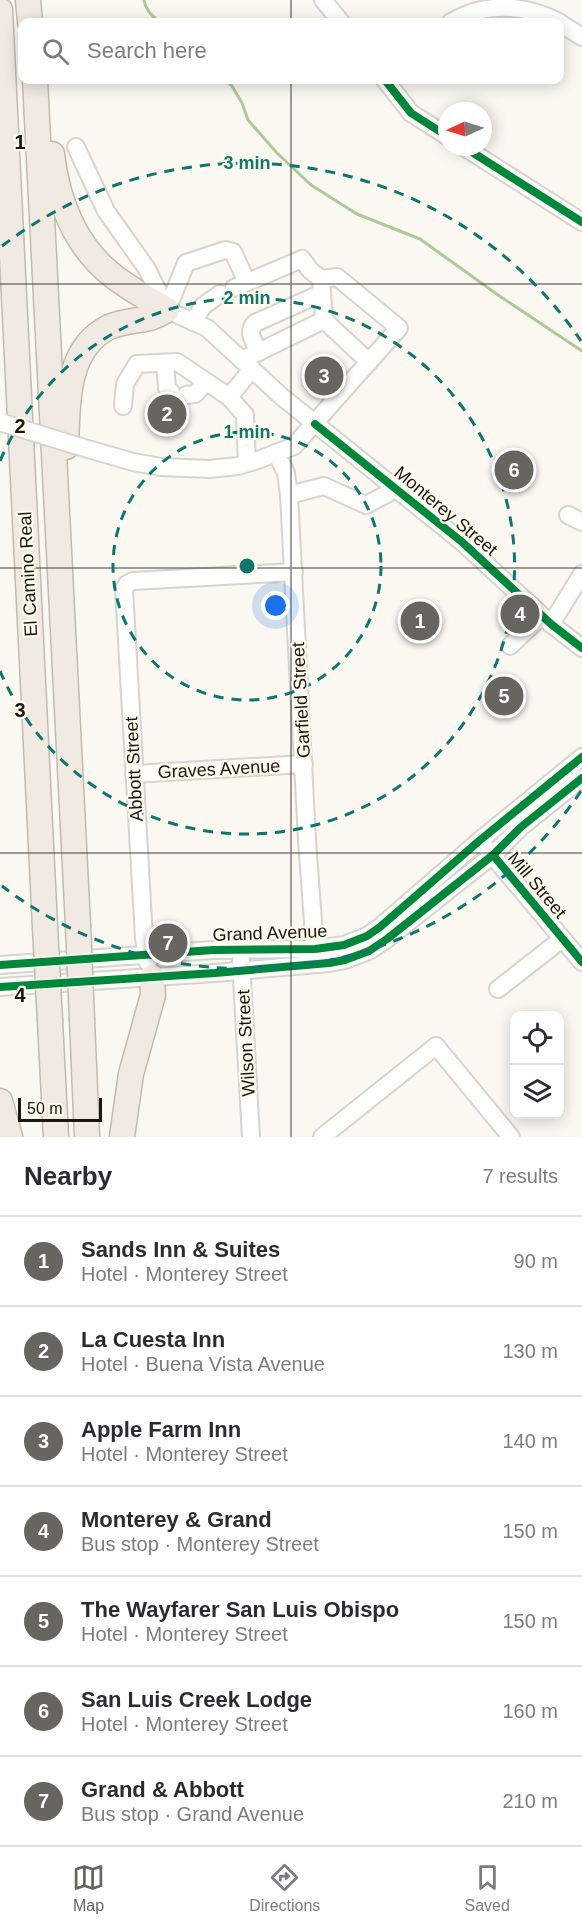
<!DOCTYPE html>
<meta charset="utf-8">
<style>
body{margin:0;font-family:Arial,sans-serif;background:#f7f7f7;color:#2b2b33}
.controls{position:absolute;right:18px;bottom:18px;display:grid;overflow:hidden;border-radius:12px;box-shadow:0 3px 15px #0003}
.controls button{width:54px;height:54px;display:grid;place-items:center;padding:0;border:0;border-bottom:2px solid #e1e1e2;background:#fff;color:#2b2b33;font:30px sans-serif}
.compass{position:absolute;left:438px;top:102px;width:54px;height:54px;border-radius:50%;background:#fff;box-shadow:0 3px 15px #0003;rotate:266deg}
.scale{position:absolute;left:18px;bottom:15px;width:84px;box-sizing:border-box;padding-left:6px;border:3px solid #181612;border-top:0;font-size:16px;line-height:21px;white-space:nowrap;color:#181612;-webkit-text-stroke:4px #fefbed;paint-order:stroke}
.you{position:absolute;left:276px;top:606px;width:21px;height:21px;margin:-15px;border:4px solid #fff;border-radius:50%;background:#1a73e8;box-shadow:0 0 0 9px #1a73e833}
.badge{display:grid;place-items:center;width:39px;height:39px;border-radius:50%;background:#676560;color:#fff;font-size:20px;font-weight:700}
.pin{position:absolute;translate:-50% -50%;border:3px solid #fff;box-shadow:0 2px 6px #0006}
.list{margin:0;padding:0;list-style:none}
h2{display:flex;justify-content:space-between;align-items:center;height:78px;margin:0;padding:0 24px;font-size:26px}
h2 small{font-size:20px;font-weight:400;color:#7c7c81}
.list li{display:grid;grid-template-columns:39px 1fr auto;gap:18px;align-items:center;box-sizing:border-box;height:90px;padding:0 24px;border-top:2px solid #e1e1e2}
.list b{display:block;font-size:22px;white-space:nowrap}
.list p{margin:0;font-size:20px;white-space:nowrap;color:#7c7c81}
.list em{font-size:20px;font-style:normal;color:#7c7c81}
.icon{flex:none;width:33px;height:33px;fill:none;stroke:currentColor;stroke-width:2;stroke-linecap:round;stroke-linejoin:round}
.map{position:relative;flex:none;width:582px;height:1137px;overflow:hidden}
.search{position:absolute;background:#fff;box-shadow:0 3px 15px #0003;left:18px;right:18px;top:18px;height:66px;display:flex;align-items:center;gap:15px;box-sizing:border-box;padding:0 21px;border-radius:12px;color:#7c7c81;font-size:22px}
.sheet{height:708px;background:#fff}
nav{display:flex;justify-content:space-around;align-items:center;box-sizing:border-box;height:84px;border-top:2px solid #e1e1e2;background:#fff;font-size:16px;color:#7c7c81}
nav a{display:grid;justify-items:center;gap:3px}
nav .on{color:#676560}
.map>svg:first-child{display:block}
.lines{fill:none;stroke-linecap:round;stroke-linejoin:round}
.stream{stroke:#accb99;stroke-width:3}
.minor-casing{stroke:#d6d4cf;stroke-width:20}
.highway-casing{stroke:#c2baae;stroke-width:27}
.minor{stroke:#fefefd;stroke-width:16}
.highway{stroke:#f1eae2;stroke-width:24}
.minor-bridge-casing{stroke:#d6d4cf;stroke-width:20;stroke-linecap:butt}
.highway-bridge-casing{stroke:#c2baae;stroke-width:27;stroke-linecap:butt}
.minor-bridge{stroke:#fefefd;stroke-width:16}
.highway-bridge{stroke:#f1eae2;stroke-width:24}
.cycleway-casing{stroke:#fefbed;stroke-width:11}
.cycleway{stroke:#00873e;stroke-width:8}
.grid{fill:none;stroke:#181612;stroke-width:1.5;stroke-opacity:0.55}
.ring{fill:none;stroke:#0f766e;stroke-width:3;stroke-dasharray:10 8}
.labels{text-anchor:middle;stroke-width:4.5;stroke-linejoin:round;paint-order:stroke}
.street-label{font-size:18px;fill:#181612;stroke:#fefbed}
.grid-label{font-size:20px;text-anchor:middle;font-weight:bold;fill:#181612;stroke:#fefbed;stroke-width:4.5;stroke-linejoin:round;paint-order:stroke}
.centre{fill:#0f766e;stroke:#fefbed;stroke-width:3}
.ring-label{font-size:18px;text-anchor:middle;font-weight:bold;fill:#0f766e;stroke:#fefbed;stroke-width:4.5;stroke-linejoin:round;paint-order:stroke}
</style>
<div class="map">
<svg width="582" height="1137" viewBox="0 0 582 1137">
<rect width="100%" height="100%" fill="#faf8f1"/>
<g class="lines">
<g class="stream">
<path d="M144,0C145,9 153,17 160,22"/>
<polyline points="225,80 232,86 242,103 248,120 277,153 311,185 357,214 420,239 498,295 582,351"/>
</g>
<defs>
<g id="minor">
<polyline points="323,0 341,22"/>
<path d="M451,22C486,2 523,4 559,22"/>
<polyline points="560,23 582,37"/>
<polyline points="385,80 411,113 447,136"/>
<polyline points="76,147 106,211 147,269 167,310 207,328 281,396 462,542 551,624 582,648"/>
<polyline points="464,147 582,222"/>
<polyline points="234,288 302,259 310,270 321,279 324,320"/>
<polyline points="167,310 186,263 225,250 233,252 247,282"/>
<polyline points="193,322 203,306 220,294"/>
<path d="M259,352C254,341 246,333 255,323L322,293"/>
<polyline points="242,360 324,320 369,362"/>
<polyline points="165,363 167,388 171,392"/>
<polyline points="186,395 195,394 206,382"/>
<polyline points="123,406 125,384 137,364 177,362 229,397"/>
<polyline points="81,447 133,462 161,467 209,469 238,466 258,460 294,446 399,328 337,277 321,279"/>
<polyline points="276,453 286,473 289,495 307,840 315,949"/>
<polyline points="247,463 245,415 229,397 252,369"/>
<polyline points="289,495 324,486 366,505 396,489"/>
<polyline points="568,515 582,522"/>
<polyline points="551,624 582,574"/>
<polyline points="510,646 542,616"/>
<polyline points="134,774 304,764"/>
<polyline points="486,848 582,962"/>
<polyline points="241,961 251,1137"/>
<polyline points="148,963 144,938 124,589 127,584 133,581 294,572"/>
<polyline points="0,965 213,950 315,949 344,945 367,936 380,927 479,841 582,757"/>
<polyline points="0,987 215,973 329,963 345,960 369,951 387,939 493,855 521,827 582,778"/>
<polyline points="498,989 562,939"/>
<polyline points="322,1137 436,1046 511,1137"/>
</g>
<g id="highway">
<polyline points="28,0 30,22"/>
<polyline points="0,10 45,927"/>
<polyline points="35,80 78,925"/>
<path d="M52,154C57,200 75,246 112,275C129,289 149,299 167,310"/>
<path d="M66,447C68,405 65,349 109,327C123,321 136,321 150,318C156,316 162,313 167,310"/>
<polyline points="82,1020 87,1137"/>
<polyline points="50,1021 56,1137"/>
<polyline points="0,1101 10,1137"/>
<polyline points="122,1137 131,1074 153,995 152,977"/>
</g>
</defs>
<use href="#minor" class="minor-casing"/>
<use href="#highway" class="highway-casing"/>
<use href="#minor" class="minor"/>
<use href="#highway" class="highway"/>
<defs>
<polyline id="minor-bridge" points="3,423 81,447"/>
<g id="highway-bridge">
<polyline points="78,925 82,1020"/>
<polyline points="45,927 50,1021"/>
</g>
</defs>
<use href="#minor-bridge" class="minor-bridge-casing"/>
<use href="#highway-bridge" class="highway-bridge-casing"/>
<use href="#minor-bridge" class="minor-bridge"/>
<use href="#highway-bridge" class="highway-bridge"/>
<defs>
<g id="cycleway">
<polyline points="385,80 411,113 447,136"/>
<polyline points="464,147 582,222"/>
<polyline points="315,424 462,542 551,624 582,648"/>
<polyline points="493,855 582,962"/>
<polyline points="0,965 213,950 315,949 344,945 367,936 380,927 479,841 582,757"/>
<polyline points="0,987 215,973 329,963 345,960 369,951 387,939 493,855 521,827 582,778"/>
</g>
</defs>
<use href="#cycleway" class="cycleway-casing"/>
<use href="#cycleway" class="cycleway"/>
</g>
<path class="grid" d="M291,0V22M291,80V1137M0,284H582M0,568H582M0,853H582"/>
<g class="ring">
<circle cx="247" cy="566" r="134"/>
<path d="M0 461A268 268 0 1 1 0 671"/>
<path d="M581 791A403 403 0 0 1 2 886M2 246A403 403 0 0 1 581 341"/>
</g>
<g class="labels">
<g class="street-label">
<text transform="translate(446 511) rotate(40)" y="6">Monterey Street</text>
<text transform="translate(28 574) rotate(-93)" y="6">El Camino Real</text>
<text transform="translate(301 700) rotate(-93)" y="6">Garfield Street</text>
<text transform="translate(134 769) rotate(-93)" y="6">Abbott Street</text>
<text transform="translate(219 769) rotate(-3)" y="6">Graves Avenue</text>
<text transform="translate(537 885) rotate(50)" y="6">Mill Street</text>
<text transform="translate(270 933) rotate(-2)" y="6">Grand Avenue</text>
<text transform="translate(246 1043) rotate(-93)" y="6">Wilson Street</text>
</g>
</g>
<g class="grid-label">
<text x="20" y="149">1</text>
<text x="20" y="433">2</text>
<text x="20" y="717">3</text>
<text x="20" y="1002">4</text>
</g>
<circle cx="247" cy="566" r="9" class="centre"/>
<g class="ring-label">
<text x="247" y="169">3 min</text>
<text x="247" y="304">2 min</text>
<text x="247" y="438">1 min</text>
</g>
</svg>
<div class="controls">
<button><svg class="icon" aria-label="locate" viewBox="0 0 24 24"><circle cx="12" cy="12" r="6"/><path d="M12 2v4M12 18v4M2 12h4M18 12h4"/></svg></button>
<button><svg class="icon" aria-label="layers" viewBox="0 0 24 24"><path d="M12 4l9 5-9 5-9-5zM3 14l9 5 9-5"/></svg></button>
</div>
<svg class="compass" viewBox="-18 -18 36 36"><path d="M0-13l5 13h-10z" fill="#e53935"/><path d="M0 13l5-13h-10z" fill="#7c7c81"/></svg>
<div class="scale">50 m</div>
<div class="you"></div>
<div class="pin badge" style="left:420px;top:621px">1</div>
<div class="pin badge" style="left:167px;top:414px">2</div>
<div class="pin badge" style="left:324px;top:376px">3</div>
<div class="pin badge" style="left:520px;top:614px">4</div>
<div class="pin badge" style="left:504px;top:696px">5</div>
<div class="pin badge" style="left:514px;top:470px">6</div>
<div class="pin badge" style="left:168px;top:943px">7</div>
<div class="search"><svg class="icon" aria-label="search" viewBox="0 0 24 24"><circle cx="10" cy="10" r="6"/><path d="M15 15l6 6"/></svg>Search here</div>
</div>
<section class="sheet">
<h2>Nearby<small>7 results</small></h2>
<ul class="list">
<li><span class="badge">1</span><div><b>Sands Inn &amp; Suites</b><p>Hotel · Monterey Street</p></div><em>90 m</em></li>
<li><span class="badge">2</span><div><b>La Cuesta Inn</b><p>Hotel · Buena Vista Avenue</p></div><em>130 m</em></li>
<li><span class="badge">3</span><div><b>Apple Farm Inn</b><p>Hotel · Monterey Street</p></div><em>140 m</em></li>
<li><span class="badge">4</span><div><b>Monterey &amp; Grand</b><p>Bus stop · Monterey Street</p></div><em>150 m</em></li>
<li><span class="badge">5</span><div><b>The Wayfarer San Luis Obispo</b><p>Hotel · Monterey Street</p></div><em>150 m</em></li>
<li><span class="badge">6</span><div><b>San Luis Creek Lodge</b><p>Hotel · Monterey Street</p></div><em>160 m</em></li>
<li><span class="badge">7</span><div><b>Grand &amp; Abbott</b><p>Bus stop · Grand Avenue</p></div><em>210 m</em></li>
</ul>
</section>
<nav>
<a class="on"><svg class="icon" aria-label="map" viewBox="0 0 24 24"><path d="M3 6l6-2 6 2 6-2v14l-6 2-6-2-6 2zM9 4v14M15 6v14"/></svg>Map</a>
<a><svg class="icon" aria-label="directions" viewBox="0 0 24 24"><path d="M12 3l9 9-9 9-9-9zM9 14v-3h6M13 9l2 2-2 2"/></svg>Directions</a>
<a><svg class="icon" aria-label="saved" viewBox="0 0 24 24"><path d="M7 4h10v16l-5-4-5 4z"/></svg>Saved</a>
</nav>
